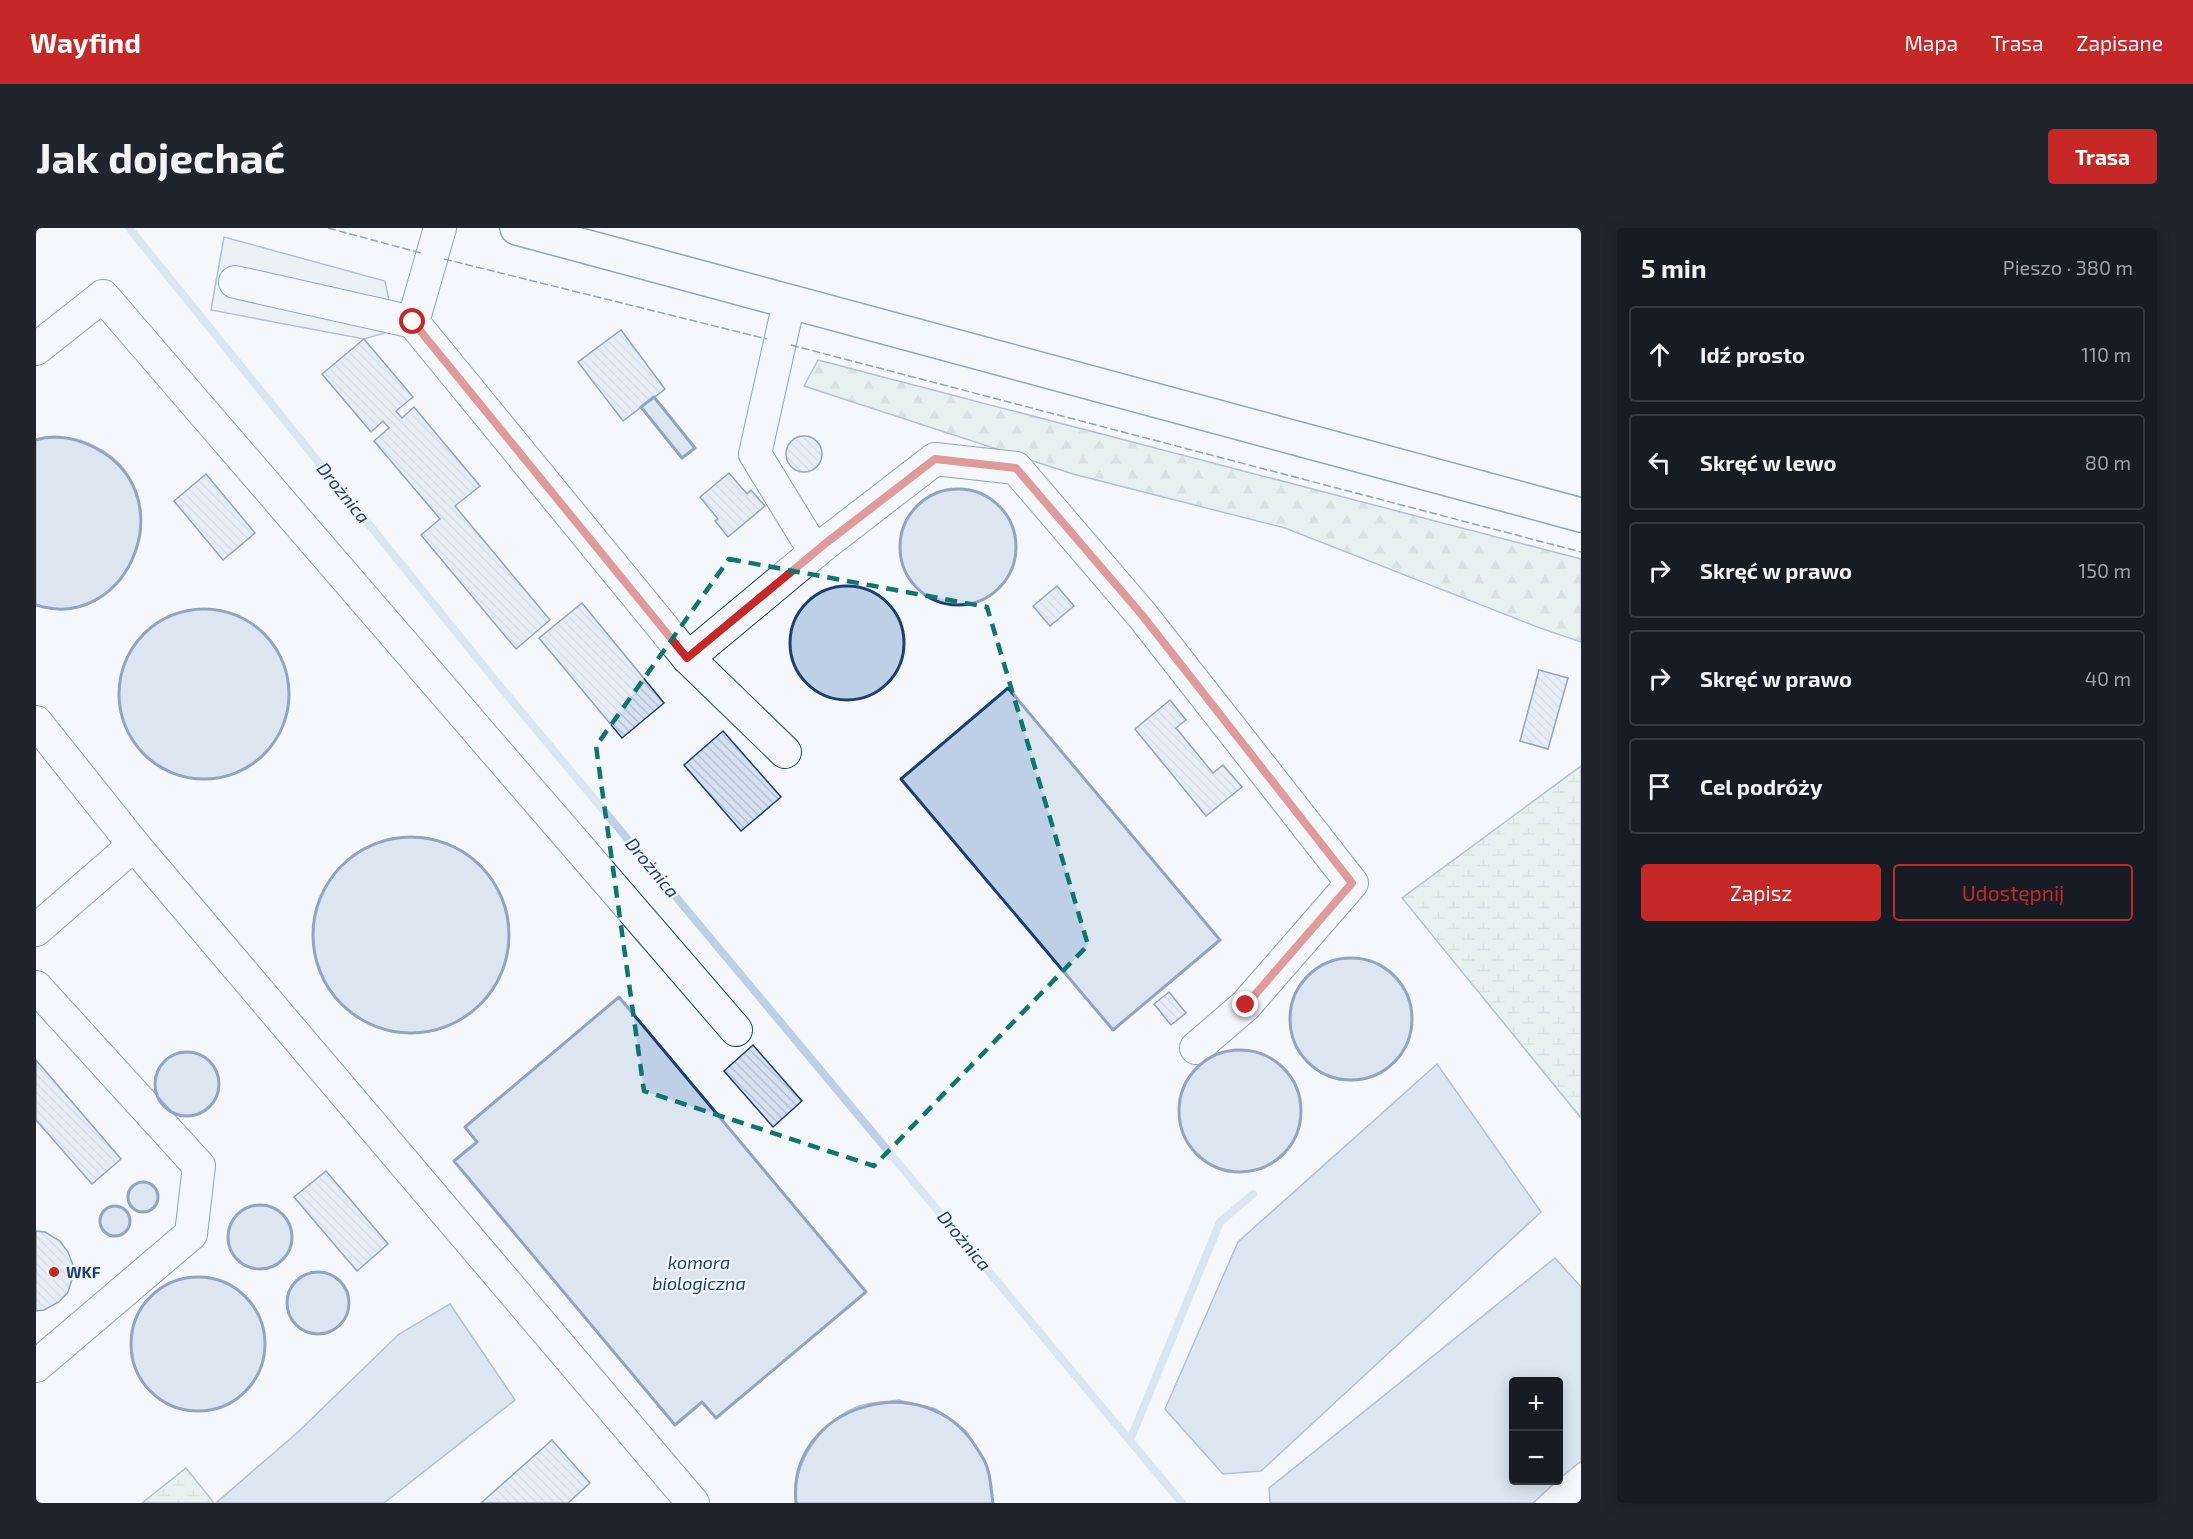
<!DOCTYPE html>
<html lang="pl">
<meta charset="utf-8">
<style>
body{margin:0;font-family:"Exo 2",sans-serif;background:#20242c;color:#f1f3f6}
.controls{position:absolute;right:18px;bottom:18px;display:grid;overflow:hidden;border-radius:6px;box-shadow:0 3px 15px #0003}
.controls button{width:54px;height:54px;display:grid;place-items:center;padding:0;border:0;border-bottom:2px solid #363941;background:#171b24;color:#f1f3f6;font:30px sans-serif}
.stop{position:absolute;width:18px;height:18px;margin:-14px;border:4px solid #c62828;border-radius:50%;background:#fff}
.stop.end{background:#c62828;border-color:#fff;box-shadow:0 2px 6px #0008}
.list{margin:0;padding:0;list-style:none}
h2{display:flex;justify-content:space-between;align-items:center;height:78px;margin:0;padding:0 24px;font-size:26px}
h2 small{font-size:20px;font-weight:400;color:#9ea1a6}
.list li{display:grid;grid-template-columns:39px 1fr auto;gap:18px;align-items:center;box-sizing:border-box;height:96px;margin:0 12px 12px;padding:0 12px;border:2px solid #363941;border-radius:6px}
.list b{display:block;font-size:22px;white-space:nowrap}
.list em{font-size:20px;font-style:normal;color:#9ea1a6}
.actions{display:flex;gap:12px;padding:18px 24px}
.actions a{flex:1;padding:14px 0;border:2px solid #c62828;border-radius:6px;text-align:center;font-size:21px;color:#c62828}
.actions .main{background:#c62828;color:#fff}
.icon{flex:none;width:33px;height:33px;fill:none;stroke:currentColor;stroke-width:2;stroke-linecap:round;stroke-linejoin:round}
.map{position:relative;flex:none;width:1545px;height:1275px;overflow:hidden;border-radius:6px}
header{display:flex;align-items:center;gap:36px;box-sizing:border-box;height:84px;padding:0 30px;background:#c62828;color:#fff}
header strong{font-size:28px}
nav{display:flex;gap:33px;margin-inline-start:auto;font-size:21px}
.intro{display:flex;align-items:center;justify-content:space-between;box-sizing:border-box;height:144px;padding:0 36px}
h1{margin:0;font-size:42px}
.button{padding:15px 27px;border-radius:6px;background:#c62828;color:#fff;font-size:21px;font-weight:700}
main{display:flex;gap:36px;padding:0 36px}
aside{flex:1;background:#171b24;border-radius:6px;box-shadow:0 3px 15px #0003}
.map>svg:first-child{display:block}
.forest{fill:url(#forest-firs);stroke:#687fa3;stroke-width:1.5}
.wetland{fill:url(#wetland-marsh);stroke:#687fa3;stroke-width:1.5}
.parking{fill:#e3e8f0;stroke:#687fa3;stroke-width:1.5}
.water{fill:#bed0e5;stroke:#687fa3;stroke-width:1.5}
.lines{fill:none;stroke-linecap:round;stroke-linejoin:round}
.stream{stroke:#bed0e5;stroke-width:8}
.building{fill:url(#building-back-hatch);stroke:#1d3f73;stroke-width:1.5}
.minor-casing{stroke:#1d3f73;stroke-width:34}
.major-casing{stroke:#1d3f73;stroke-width:36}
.minor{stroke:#f4f7fb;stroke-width:32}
.major{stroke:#f4f7fb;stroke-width:33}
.fence{stroke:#1d3f73;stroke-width:1.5;stroke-dasharray:8 3;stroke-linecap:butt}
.wall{stroke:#1d3f73;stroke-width:3}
.route{stroke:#c62828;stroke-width:8}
.marked{fill:none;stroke:#0f766e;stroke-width:4.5;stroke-dasharray:12 8;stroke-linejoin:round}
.poi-dot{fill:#c62828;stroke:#f4f7fb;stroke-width:2}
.labels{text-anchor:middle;stroke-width:4.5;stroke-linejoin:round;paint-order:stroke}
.poi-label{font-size:16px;font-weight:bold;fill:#1d3f73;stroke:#f4f7fb;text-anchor:start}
.water-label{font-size:18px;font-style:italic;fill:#1d3f73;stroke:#f4f7fb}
</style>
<header>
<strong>Wayfind</strong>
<nav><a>Mapa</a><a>Trasa</a><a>Zapisane</a></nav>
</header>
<div class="intro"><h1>Jak dojechać</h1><a class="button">Trasa</a></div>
<main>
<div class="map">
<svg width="1545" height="1275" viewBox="0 0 1545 1275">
<defs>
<pattern id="forest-firs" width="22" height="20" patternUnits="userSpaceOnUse" patternTransform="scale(1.5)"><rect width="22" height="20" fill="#d7e8df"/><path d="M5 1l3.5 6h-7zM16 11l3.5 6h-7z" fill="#b8c8c3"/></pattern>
<pattern id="wetland-marsh" width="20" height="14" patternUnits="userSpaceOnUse" patternTransform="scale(1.5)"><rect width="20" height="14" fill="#d7e8df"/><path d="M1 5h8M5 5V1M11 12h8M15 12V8" fill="none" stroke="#b8c8c3"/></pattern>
<pattern id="building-back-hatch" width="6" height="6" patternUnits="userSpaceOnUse" patternTransform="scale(1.5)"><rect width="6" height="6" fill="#d5e0f0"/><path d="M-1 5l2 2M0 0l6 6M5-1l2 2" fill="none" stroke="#b6c1d1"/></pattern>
</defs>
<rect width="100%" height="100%" fill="#f4f7fb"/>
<polygon class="forest" points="782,132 1545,331 1545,414 1504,400 1249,300 1037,246 768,158"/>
<g class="wetland">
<polygon points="1545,538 1545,890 1366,670"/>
<polygon points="150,1240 178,1275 106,1275"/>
</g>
<polygon class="parking" points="188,9 349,53 359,102 328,111 175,82"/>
<g class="water">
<polygon points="618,169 659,220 646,230 605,179"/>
<path d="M3,210C14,210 29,208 40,211C157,245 99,409 0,377V212Z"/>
<circle cx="922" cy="319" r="58"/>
<circle cx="811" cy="415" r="57"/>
<circle cx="168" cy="466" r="85"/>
<polygon points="972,460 1184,712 1077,802 865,551"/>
<circle cx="375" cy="707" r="98"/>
<circle cx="1315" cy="791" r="61"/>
<polygon points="583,769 830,1064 680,1190 666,1174 639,1197 418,933 441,914 429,899"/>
<circle cx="1204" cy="883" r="61"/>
<circle cx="151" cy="856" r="32"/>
<polygon points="1401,836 1505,984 1225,1243 1187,1246 1129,1181 1202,1014"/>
<circle cx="107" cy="969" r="15"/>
<circle cx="224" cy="1009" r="32"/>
<circle cx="79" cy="993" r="15"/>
<polygon points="1519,1030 1545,1059 1545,1233 1522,1252 1522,1154 1478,1154 1478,1252 1522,1252 1497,1275 1234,1275 1233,1260"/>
<circle cx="282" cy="1075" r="31"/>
<circle cx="162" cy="1116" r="67"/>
<polygon points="414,1076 479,1172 348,1275 180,1275 262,1204 363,1106"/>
<path d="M863,1172L900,1181L930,1203L951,1237L957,1275H760C756,1235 787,1190 826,1177C837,1174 851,1174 863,1172Z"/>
</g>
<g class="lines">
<g class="stream">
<polyline points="93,0 463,457 1146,1275"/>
<polyline points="1094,1212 1184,994 1217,966"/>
</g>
</g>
<g class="building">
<polygon points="585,102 629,161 587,193 542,134"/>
<polygon points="328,111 377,169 360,183 366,190 378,179 444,258 419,278 514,392 480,421 385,307 404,291 338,213 353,200 347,193 335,204 286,146"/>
<circle cx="768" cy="226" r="18"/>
<polygon points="693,245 711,266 715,262 729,278 692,309 679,293 682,291 664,269"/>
<polygon points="170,246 219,305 187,332 138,273"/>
<polygon points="1021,358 1038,378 1014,398 997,378"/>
<polygon points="546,375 628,475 586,510 503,410"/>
<polygon points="1503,442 1532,450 1512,521 1484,513"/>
<polygon points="1134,472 1150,492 1140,500 1177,545 1187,537 1206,559 1170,588 1099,501"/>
<polygon points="687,503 745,569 705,603 648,537"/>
<polygon points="1133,764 1150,785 1135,797 1118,776"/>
<polygon points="717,817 766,873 737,899 688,843"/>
<polygon points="0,832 85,931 56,956 0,892"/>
<polygon points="290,943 352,1016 321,1043 258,969"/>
<polygon points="0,1003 9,1004 24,1013 32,1024 37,1037 36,1051 32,1064 23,1074 8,1082 0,1083"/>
<polygon points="516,1212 554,1255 532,1275 445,1275"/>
</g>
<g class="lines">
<defs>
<g id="minor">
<polyline points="404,0 377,94 652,430 749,524"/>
<polyline points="199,54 377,94"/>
<polyline points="753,74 719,226 779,324"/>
<polyline points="0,121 67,68 700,802"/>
<polyline points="652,430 790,315 899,231 980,240 1106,387 1316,655 1210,777 1160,820"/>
<polyline points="0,494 98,617 657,1275"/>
<polyline points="0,702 98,617"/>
<polyline points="0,759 163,938 155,1006 0,1138"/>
</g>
<polyline id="major" points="481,0 1545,287"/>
</defs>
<use href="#minor" class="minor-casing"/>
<use href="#major" class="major-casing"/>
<use href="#minor" class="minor"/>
<use href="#major" class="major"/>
<g class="fence">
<polyline points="292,0 385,25"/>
<polyline points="408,31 731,111"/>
<polyline points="755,117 1545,324"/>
</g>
<g class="wall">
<polygon points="618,169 659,220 646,230 605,179"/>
<path d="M0,212C17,206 38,210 53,217C153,261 93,407 0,377"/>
<circle cx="922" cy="319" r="58"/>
<circle cx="811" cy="415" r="57"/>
<circle cx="168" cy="466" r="85"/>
<polygon points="972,460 1184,712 1077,802 865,551"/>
<circle cx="375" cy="707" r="98"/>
<circle cx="1315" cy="791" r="61"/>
<polygon points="583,769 830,1064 680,1190 666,1174 639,1197 418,933 441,914 429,899"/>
<circle cx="1204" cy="883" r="61"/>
<circle cx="151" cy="856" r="32"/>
<circle cx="107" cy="969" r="15"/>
<circle cx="224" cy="1009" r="32"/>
<circle cx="79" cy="993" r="15"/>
<circle cx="282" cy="1075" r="31"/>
<circle cx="162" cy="1116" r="67"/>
<path d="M760,1275C750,1177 889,1136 940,1219C944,1225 949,1232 951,1239C955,1250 955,1263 957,1275"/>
</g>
</g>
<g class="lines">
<polyline class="route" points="377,94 651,430 790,315 899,231 980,240 1106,387 1316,655 1210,777"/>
</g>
<path d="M0 0H1545V1275H0ZM693,331L951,379L1052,717L838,938L608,863L560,518Z" fill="#f4f7fb" fill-opacity=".55" fill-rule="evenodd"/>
<path class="marked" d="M693,331L951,379L1052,717L838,938L608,863L560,518Z"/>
<circle class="poi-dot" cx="18" cy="1044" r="6"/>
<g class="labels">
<g class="poi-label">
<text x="30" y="1050">WKF</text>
</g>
<g class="water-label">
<text transform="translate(307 265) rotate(51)" y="6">Drożnica</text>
<text transform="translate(616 640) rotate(50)" y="6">Drożnica</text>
<text transform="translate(928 1013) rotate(50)" y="6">Drożnica</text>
<text x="663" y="1041">komora<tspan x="663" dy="21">biologiczna</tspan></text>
</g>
</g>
</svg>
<div class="controls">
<button>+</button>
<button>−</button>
</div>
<div class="stop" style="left:377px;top:94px"></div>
<div class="stop end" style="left:1210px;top:777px"></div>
</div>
<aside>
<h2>5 min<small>Pieszo · 380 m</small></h2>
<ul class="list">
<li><svg class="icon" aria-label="ahead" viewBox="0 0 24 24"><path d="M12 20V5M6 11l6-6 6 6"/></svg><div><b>Idź prosto</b></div><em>110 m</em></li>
<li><svg class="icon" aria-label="left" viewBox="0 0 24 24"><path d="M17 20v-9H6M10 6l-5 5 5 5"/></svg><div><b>Skręć w lewo</b></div><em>80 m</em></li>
<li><svg class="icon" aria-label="right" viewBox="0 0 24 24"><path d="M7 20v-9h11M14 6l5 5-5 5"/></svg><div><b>Skręć w prawo</b></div><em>150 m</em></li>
<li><svg class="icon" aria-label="right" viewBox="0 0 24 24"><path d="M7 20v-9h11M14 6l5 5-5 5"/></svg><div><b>Skręć w prawo</b></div><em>40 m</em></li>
<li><svg class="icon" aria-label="arrive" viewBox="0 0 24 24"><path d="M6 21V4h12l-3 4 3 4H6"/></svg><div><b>Cel podróży</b></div></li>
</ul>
<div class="actions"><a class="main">Zapisz</a><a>Udostępnij</a></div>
</aside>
</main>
